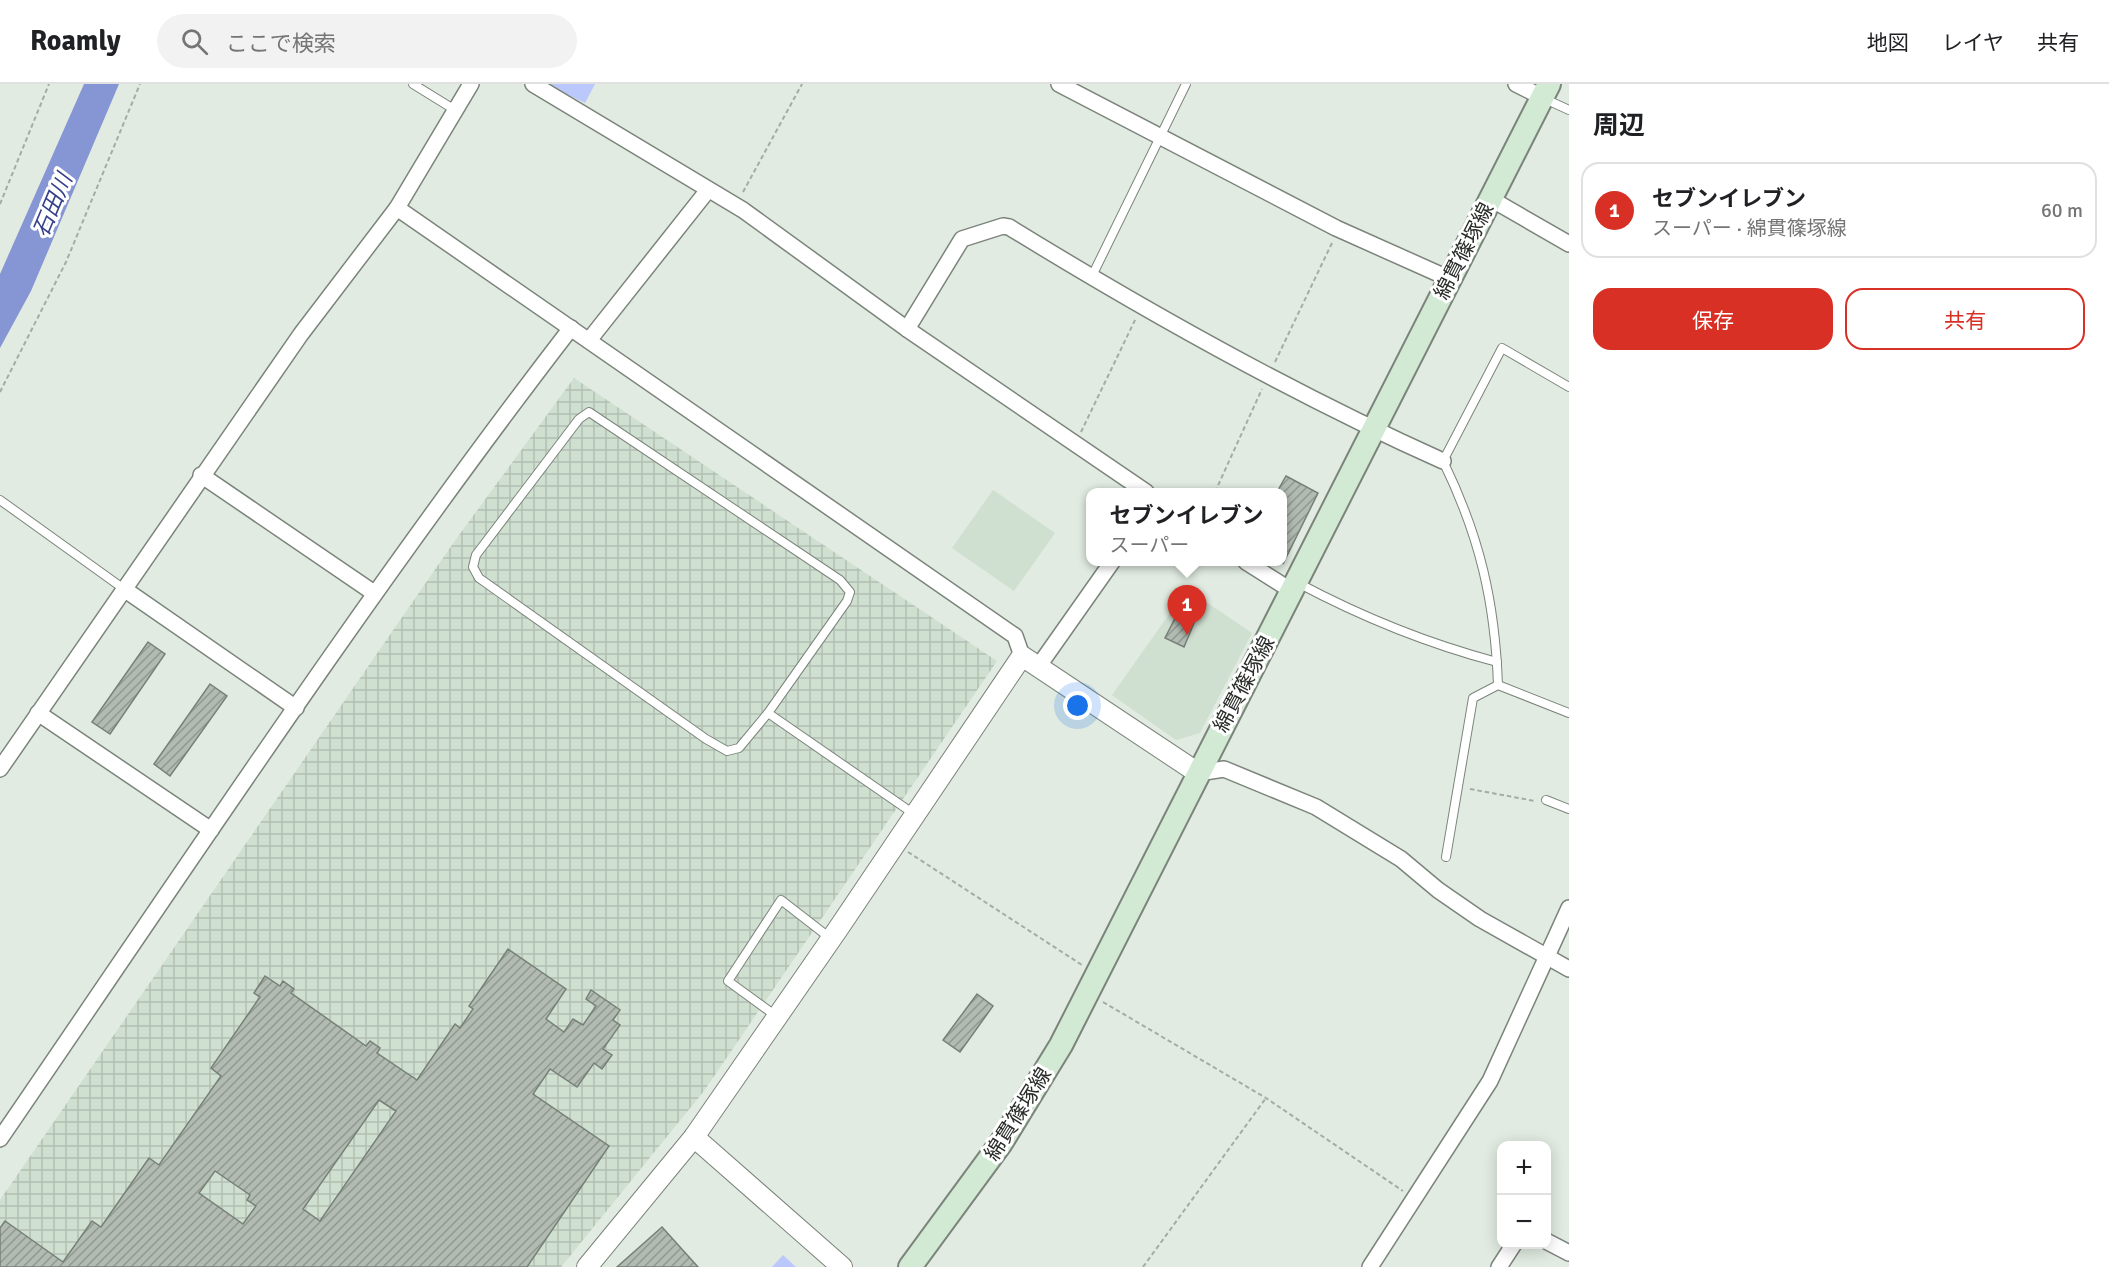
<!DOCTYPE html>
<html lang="ja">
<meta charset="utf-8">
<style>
body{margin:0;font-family:Signika,"Noto Sans JP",sans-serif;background:#f2f2f2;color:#202124}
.controls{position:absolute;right:18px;bottom:18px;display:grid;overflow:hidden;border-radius:12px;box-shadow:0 3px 15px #0003}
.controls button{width:54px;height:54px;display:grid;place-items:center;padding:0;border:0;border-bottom:2px solid #e0e0e0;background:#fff;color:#202124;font:30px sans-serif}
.you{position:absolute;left:1078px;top:622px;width:21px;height:21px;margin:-15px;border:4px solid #fff;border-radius:50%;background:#1a73e8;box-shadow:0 0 0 9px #1a73e833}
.badge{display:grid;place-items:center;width:39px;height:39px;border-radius:50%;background:#d93025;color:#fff;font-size:20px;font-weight:700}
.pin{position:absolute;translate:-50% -50px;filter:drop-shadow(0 2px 3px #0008)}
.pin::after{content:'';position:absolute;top:32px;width:21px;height:18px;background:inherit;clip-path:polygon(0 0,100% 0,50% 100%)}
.popup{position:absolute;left:1086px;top:404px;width:201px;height:78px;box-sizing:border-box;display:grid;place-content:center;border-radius:12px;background:#fff;filter:drop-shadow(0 2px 4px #0005);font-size:20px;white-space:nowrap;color:#757577}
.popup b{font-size:22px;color:#202124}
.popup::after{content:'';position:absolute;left:50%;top:100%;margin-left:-12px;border:12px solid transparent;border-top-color:#fff}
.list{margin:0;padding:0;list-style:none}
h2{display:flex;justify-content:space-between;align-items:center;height:78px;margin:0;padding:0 24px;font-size:26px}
h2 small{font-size:20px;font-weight:400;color:#757577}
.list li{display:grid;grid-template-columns:39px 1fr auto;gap:18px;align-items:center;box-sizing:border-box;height:96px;margin:0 12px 12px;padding:0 12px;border:2px solid #e0e0e0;border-radius:18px}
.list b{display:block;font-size:22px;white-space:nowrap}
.list p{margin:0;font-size:20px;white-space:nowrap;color:#757577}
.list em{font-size:20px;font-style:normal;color:#757577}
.actions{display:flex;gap:12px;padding:18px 24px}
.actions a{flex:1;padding:14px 0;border:2px solid #d93025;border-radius:18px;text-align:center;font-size:21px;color:#d93025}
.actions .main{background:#d93025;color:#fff}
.icon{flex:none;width:33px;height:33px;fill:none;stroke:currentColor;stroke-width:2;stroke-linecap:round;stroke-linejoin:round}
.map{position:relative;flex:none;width:1569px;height:1183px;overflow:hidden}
header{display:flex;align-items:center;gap:36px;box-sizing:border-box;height:84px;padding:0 30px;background:#fff;border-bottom:2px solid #e0e0e0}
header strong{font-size:28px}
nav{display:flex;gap:33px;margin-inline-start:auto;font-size:21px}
.search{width:420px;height:54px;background:#f2f2f2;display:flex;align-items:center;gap:15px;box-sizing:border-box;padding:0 21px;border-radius:33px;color:#757577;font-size:22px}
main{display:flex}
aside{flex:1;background:#fff}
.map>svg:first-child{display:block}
.built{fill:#cfdfd0}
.industrial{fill:url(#industrial-grid)}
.green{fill:#bac8fb}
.water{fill:#8695d3}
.building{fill:url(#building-hatch);stroke:#778077;stroke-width:1.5;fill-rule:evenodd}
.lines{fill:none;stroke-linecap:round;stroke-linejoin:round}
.service-casing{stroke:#7b847b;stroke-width:10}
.minor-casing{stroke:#7b847b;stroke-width:18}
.tertiary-casing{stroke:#7b847b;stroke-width:22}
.secondary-casing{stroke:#7b847b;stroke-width:26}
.path{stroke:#a4aca4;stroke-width:2;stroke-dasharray:4.5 3;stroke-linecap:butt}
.service{stroke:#fff;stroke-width:8}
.minor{stroke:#fff;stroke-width:15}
.tertiary{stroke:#fff;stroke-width:20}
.secondary{stroke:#d2e9d4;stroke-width:22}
.labels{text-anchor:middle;stroke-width:6;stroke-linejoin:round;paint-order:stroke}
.street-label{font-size:21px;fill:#292c29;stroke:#fff}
.water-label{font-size:22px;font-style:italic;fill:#35418b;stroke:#fff}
</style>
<header>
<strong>Roamly</strong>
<div class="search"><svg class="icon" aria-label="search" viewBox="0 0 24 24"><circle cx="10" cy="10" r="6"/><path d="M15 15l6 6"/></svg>ここで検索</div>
<nav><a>地図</a><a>レイヤ</a><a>共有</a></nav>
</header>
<main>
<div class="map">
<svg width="1569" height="1183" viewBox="0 0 1569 1183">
<defs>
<pattern id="industrial-grid" width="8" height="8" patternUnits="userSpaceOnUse" patternTransform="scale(1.5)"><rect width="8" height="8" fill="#cfdfd0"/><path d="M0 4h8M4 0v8" fill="none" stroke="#b2c0b3"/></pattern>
<pattern id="building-hatch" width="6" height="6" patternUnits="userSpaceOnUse" patternTransform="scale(1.5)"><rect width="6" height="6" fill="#b2bbb2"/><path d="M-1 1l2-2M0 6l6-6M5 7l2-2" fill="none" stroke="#919891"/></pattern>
</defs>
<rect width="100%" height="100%" fill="#e1ebe1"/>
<g class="built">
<polygon points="993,406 1055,449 1014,507 952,464"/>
<polygon points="1187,505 1252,549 1200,649 1176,656 1112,611"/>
</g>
<polygon class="industrial" points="574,294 997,577 704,1007 561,1183 0,1183 0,1116 454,458"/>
<g class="green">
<polygon points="551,0 595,0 585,19 550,2"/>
<polygon points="783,1171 796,1183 772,1183"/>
</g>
<polygon class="water" points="84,0 119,0 31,207 0,264 0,190"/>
<g class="building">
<polygon points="1286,392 1318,409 1283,480 1283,408 1277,408"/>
<polygon points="1183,519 1199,527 1184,563 1165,554"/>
<polygon points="148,558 165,570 110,650 92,638"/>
<polygon points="210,600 227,612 170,692 154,680"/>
<path d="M508,865L566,905L546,935L564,948L573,935L583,941L596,922L586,915L591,906L620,926L613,936L620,941L603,965L612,971L602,985L594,979L577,1003L550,985L533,1010L609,1062L527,1183H0V1144L5,1137L63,1178L92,1137L101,1143L149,1074L159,1081L221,992L211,984L260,913L254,909L265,892L280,902L283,897L294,905L291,909L366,962L370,957L380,964L377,969L417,996L455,940L460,944L473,925L469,922ZM379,1016L396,1027L320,1137L303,1125ZM215,1087L250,1111L247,1116L256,1122L243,1140L199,1109Z"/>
<polygon points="977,910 993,922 960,968 943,956"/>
<polygon points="662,1143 698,1183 617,1183"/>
</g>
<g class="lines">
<defs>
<g id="service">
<polyline points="413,0 455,26"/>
<polyline points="1543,14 1569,26"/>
<polyline points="1091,194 1186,0"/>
<polygon points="589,328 840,496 850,508 847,517 768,629 739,664 727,667 706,655 479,494 473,483 476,471 579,335"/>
<polyline points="0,416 124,505"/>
<path d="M1298,499C1360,532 1429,560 1497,578"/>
<path d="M1498,601C1495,518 1480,453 1443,377L1502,264L1569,303"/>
<polyline points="768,629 914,730"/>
<polyline points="1546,716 1569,725"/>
<polyline points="1446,773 1473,614 1498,601 1569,629"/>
<polyline points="776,932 728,897 781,816 830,854"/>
</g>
<g id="minor">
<polyline points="533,0 743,126 907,245 1146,408"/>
<polyline points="1059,0 1336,144 1450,195"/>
<polyline points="1516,0 1542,13"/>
<polyline points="1491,115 1569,160"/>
<polyline points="397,124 1015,552 1022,572"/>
<path d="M907,245L962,155L1003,142L1009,143C1149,229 1293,310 1443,377"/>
<polyline points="590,255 708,106"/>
<polyline points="201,391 374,509"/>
<polyline points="1246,478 1292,507"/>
<polyline points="124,505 296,624"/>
<polyline points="1038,583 1112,478"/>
<polyline points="38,629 211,746"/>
<polyline points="0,685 301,250 397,124 471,0"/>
<polyline points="1198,689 1224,685 1316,723 1401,775 1438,806 1480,835 1569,885"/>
<path d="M0,1055C187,782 369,506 571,244"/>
<polyline points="1546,1157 1569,1169"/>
<polyline points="1370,1183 1490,997 1569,824"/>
<polyline points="1499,1183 1514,1160"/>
</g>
<g id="tertiary">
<polyline points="694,1053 842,1183"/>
<polyline points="587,1183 694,1053 838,845 1022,572 1198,689"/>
</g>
<polyline id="secondary" points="910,1183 1001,1059 1061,961 1549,0"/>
</defs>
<use href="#service" class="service-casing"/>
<use href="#minor" class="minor-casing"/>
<use href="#tertiary" class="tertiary-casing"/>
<use href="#secondary" class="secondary-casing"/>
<g class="path">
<polyline points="743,108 802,0"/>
<polyline points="0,120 49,0"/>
<polyline points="1275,278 1332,159"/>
<polyline points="0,308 66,178 140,0"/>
<polyline points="1081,348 1136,234"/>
<polyline points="1215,408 1262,305"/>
<polyline points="1470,705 1535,717"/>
<polyline points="908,768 1082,881"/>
<polyline points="1103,918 1266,1014 1403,1107"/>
<polyline points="1143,1183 1266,1014"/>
</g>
<use href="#service" class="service"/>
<use href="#minor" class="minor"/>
<use href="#tertiary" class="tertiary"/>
<use href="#secondary" class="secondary"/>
</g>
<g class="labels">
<g class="street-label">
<text transform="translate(1464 167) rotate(-63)" y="7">綿貫篠塚線</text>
<text transform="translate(1244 600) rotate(-62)" y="7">綿貫篠塚線</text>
<text transform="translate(1018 1030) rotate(-58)" y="7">綿貫篠塚線</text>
</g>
<g class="water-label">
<text transform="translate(52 121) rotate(-67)" y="8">石田川</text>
</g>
</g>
</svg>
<div class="controls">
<button>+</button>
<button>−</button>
</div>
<div class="you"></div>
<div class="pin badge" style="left:1187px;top:551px">1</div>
<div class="popup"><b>セブンイレブン</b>スーパー</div>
</div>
<aside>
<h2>周辺<small></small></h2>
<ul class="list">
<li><span class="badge">1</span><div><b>セブンイレブン</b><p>スーパー · 綿貫篠塚線</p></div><em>60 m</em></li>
</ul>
<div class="actions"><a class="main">保存</a><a>共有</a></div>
</aside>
</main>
